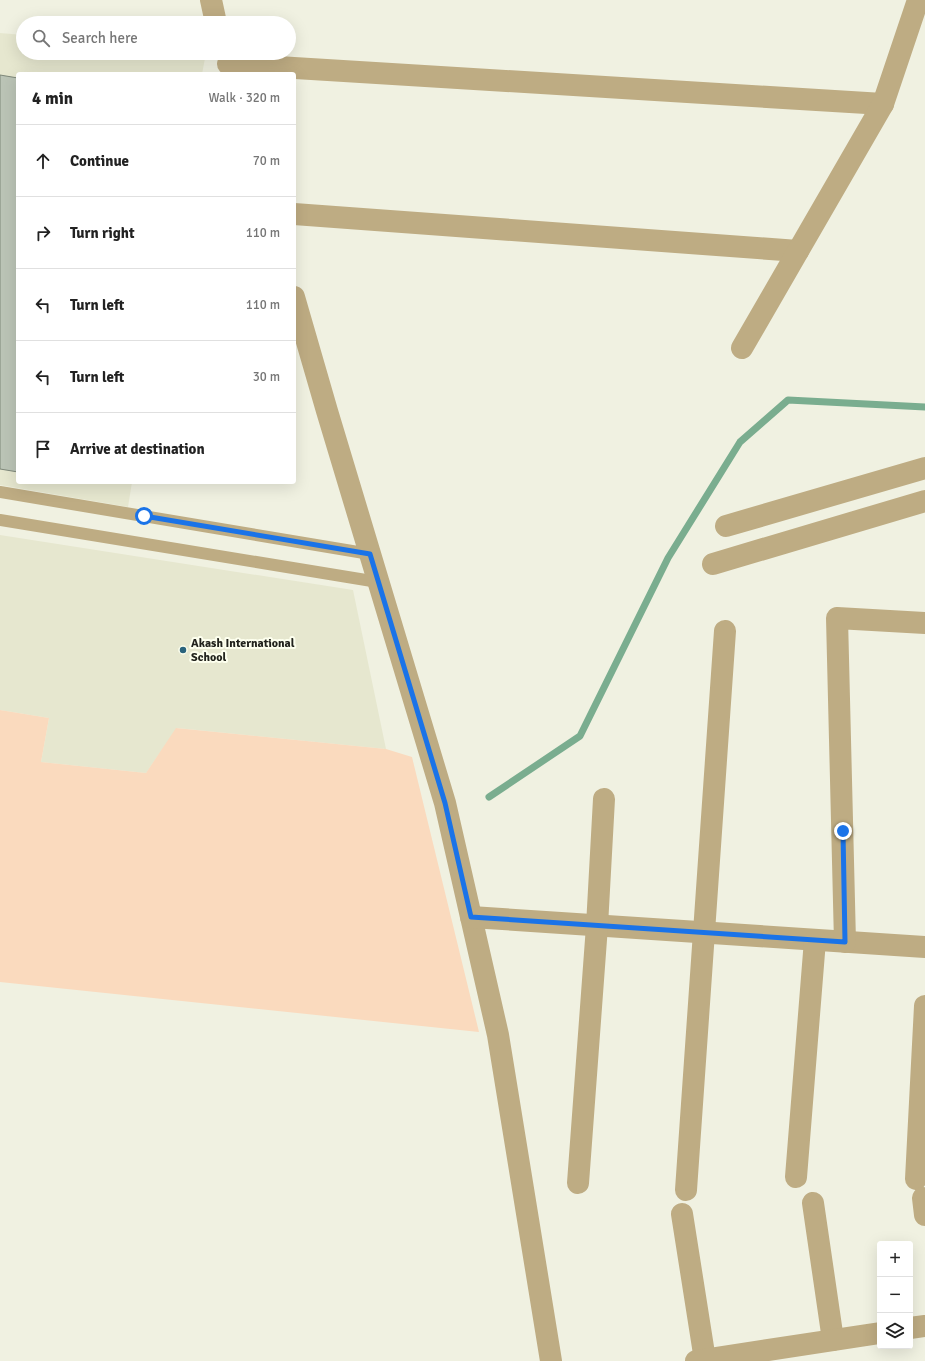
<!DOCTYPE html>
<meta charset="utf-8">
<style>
body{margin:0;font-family:Signika,sans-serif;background:#f6f6f6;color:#222}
.controls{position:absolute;right:12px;bottom:12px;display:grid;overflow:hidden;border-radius:4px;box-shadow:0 4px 16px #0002}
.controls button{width:36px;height:36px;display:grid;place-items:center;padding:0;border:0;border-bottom:1px solid #e0e0e0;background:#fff;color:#222;font:20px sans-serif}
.stop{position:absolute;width:12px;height:12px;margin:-9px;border:3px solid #1a73e8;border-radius:50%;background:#fff}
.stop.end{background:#1a73e8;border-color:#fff;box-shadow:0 1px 4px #0008}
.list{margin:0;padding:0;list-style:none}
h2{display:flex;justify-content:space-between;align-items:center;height:52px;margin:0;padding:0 16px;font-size:17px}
h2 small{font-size:13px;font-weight:400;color:#767676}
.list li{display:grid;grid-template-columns:26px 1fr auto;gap:12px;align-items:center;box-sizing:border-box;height:72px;padding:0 16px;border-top:1px solid #e0e0e0}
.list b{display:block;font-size:15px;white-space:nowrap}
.list em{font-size:13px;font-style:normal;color:#767676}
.icon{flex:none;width:22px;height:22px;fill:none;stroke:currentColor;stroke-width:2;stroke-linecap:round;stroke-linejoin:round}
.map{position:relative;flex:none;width:925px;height:1361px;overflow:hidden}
.search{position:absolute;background:#fff;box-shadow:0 4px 16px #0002;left:16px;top:16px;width:280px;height:44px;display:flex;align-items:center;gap:10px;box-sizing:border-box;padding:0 14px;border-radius:22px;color:#767676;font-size:15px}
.panel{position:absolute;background:#fff;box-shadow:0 4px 16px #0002;left:16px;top:72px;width:280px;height:412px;border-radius:4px}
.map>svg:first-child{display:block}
.built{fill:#e6e7cf}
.green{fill:#fadabe}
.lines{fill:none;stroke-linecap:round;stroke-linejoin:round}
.stream{stroke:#7aad8f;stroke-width:7}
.building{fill:#bbc4b6;stroke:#7e8779}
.service{stroke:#beac83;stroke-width:12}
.minor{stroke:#beac83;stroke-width:22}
.route{stroke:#1a73e8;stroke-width:5}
.poi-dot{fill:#2a637c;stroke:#fdffee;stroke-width:1.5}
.labels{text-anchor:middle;stroke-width:4;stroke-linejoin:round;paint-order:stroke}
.poi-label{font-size:12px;font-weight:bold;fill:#22231d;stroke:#fdffee;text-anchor:start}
</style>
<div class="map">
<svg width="925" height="1361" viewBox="0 0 925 1361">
<rect width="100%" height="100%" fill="#f0f1e1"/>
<g class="built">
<polygon points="0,33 23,35 23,53 206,53 202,74 18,74 18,482 132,482 128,507 0,485"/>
<polygon points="0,535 353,590 386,749 177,728 146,773 41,762 49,718 0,710"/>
</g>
<polygon class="green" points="0,710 49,718 41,762 146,773 176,728 386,749 412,757 479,1032 0,982"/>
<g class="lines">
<polyline class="stream" points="489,797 580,736 668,558 740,442 788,400 925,407"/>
</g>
<polygon class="building" points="0,75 18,78 18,472 0,469"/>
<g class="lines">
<g class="service">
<polyline points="0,492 370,554"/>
<polyline points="0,520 378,582"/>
</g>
<g class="minor">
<polyline points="211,0 216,23"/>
<polyline points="228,64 883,104"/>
<polyline points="294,214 798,251"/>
<polyline points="294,297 327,411 445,803 498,1035 551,1361"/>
<polyline points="742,348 883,104 918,0"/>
<polyline points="726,526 925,468"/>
<polyline points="713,564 925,501"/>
<polyline points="471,917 925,947"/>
<polyline points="845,942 837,618 925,623"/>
<polyline points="796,1177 815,940"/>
<polyline points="916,1179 925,1006"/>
<polyline points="578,1183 597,926 604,799"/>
<polyline points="686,1190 725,631"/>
<polyline points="923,1198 925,1215"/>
<polyline points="813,1203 833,1340"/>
<polyline points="682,1214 705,1360"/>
<polyline points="910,1328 925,1326"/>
<polyline points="696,1361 880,1333"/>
</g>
</g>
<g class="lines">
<polyline class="route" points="144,516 370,554 445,803 471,917 845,942 843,831"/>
</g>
<circle class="poi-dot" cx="183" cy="650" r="4"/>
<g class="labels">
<g class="poi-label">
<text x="191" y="647">Akash International<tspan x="191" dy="14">School</tspan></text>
</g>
</g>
</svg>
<div class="controls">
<button>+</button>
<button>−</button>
<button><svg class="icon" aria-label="layers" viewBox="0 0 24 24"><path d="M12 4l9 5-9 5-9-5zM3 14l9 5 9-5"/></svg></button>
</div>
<div class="stop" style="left:144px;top:516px"></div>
<div class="stop end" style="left:843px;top:831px"></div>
<div class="search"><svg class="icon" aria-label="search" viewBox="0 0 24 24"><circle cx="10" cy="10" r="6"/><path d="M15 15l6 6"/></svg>Search here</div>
<section class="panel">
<h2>4 min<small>Walk · 320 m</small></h2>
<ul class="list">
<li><svg class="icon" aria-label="ahead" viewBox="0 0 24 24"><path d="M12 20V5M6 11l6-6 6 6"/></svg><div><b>Continue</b></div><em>70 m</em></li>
<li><svg class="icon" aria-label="right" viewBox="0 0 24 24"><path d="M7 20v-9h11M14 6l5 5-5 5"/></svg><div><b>Turn right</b></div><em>110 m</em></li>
<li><svg class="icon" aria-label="left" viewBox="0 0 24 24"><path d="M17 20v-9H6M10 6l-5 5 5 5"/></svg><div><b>Turn left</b></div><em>110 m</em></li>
<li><svg class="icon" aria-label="left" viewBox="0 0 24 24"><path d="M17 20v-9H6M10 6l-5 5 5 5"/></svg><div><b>Turn left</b></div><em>30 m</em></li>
<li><svg class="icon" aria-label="arrive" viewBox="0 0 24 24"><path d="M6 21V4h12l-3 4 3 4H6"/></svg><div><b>Arrive at destination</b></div></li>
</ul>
</section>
</div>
